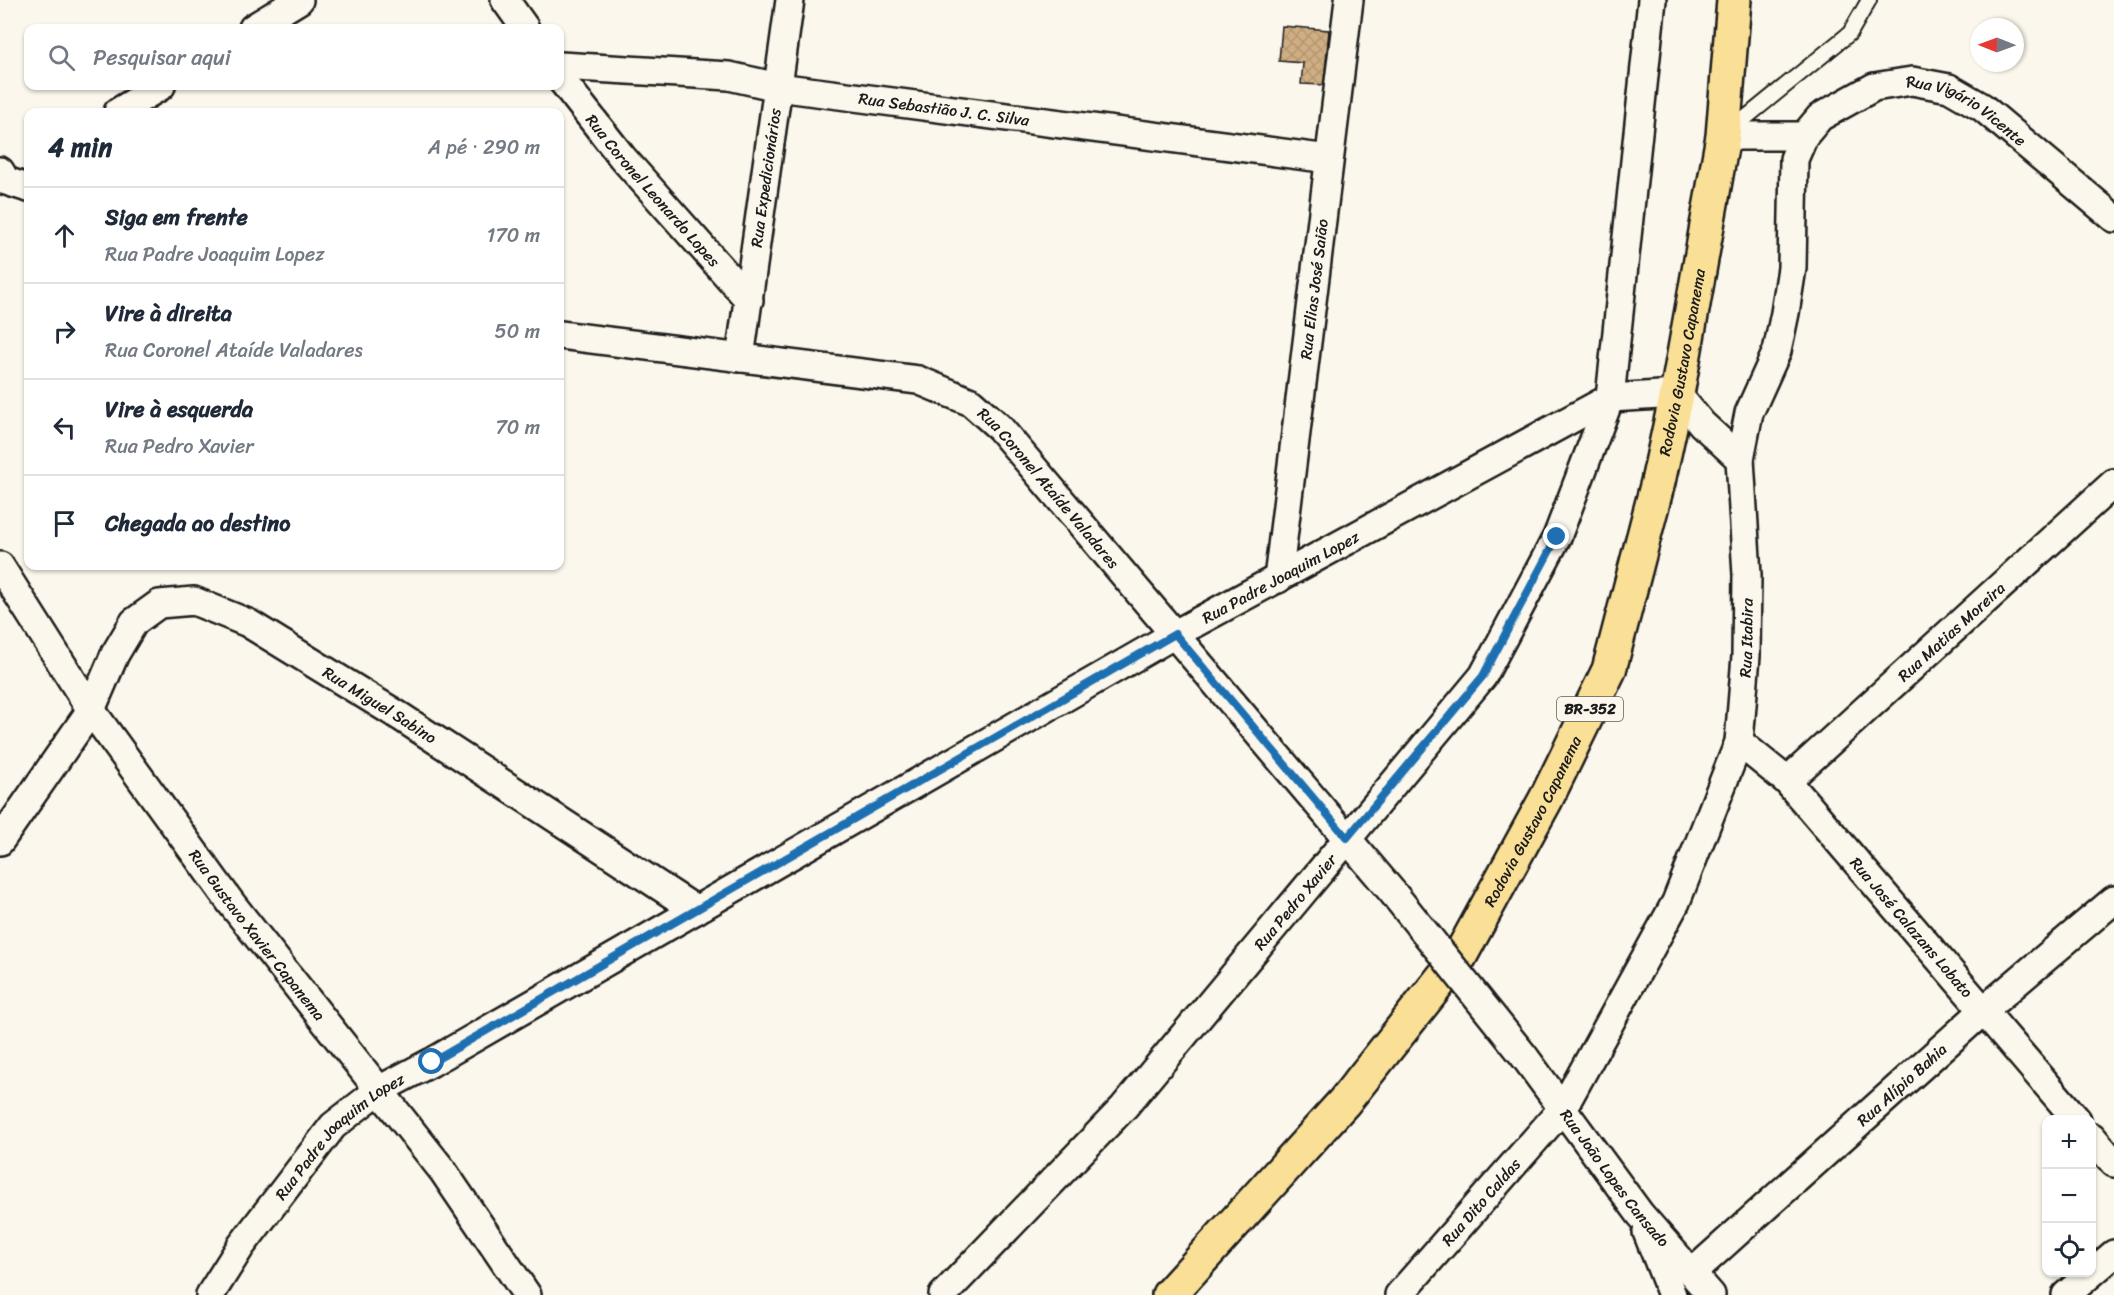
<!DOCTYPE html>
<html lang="pt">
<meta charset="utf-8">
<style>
body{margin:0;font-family:Sriracha,sans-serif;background:#f6f6f7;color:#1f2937}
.controls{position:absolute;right:18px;bottom:18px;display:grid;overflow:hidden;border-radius:12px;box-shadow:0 2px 4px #0004}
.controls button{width:54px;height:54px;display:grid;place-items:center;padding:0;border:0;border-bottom:2px solid #e0e1e3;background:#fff;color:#1f2937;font:30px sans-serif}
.compass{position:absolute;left:1970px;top:18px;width:54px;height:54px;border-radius:50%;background:#fff;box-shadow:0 2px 4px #0004;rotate:271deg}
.stop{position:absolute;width:18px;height:18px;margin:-14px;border:4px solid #1f6fb2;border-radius:50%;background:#fff}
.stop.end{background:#1f6fb2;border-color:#fff;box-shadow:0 2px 6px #0008}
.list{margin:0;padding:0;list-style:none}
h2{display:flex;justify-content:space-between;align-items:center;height:78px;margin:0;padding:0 24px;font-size:26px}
h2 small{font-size:20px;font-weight:400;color:#747a83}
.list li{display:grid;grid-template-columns:39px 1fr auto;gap:18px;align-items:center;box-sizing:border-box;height:96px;padding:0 24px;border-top:2px solid #e0e1e3}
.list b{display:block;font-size:22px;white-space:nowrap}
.list p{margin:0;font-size:20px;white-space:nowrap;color:#747a83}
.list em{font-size:20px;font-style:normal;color:#747a83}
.icon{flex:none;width:33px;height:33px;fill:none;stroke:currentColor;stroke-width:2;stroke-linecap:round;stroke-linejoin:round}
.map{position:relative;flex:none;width:2114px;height:1295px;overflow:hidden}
.search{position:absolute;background:#fff;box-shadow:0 2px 4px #0004;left:24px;top:24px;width:540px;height:66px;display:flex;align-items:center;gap:15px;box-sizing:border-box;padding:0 21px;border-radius:12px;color:#747a83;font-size:22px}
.panel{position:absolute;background:#fff;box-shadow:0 2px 4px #0004;left:24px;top:108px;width:540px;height:462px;border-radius:12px}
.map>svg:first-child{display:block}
.building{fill:url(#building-cross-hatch);stroke:#1c1c1c;stroke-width:1.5}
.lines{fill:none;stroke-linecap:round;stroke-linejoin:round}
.service-casing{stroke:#1c1c1c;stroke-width:18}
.minor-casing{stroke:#1c1c1c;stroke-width:32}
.primary-casing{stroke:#1c1c1c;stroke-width:38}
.service{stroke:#fbf7ec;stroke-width:14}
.minor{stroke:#fbf7ec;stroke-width:27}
.primary{stroke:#fadf96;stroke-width:33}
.minor-bridge-casing{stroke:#1c1c1c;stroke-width:32;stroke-linecap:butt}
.minor-bridge{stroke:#fbf7ec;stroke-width:27}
.route{stroke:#1f6fb2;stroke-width:8}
.labels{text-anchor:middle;stroke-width:6;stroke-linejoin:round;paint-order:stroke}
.shield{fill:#fbf7ec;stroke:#5f5e5a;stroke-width:1.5}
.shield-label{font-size:15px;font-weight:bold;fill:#1c1c1c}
.street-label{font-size:16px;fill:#1c1c1c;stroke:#fbf7ec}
</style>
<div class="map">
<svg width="2114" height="1295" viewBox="0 0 2114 1295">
<defs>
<pattern id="building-cross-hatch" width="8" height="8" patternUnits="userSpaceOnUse" patternTransform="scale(1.5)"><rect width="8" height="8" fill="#d0ae83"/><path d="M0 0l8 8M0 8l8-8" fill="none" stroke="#b29571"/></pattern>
</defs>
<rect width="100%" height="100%" fill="#fbf7ec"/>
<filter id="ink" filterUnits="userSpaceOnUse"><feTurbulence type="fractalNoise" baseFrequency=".0167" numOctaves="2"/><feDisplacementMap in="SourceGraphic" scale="12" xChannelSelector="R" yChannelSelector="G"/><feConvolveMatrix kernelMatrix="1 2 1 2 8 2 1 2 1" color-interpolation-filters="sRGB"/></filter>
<g filter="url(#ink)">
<polygon class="building" points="1282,26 1329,30 1324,85 1301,84 1303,63 1279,61"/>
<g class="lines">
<defs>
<polyline id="service" points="1727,133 1850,33 1869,0"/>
<g id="minor">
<polyline points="505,0 525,28"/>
<polyline points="253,28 299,0"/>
<path id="s1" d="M560,66L729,76L778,87L1329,159"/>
<path id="s2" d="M560,78L622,157L749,300"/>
<polyline points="118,112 161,86"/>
<polyline points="1723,136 1804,136"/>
<polyline points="0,171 6,181 28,188"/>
<path id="s3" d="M560,335L918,380L971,402L999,427L1394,894"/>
<path id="s4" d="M740,358L790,0"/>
<path id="s5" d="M0,566L91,710L231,903L443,1171L527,1295"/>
<path id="s6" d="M1278,579L1349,0"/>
<path id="s7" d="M1739,742L1787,781L2077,1120"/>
<path id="s8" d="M1787,781L2114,483"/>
<path id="s9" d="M0,841L91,710L115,654L134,622L159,604L194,601L248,623L401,717L696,910"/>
<path id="s10" d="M1524,1056L1640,1214L1711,1295"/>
<polyline points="2092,1137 2114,1163"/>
<polyline points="1647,1232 1672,1295"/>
<path id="s11" d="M1692,1273L1984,1010L2114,900"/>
<path id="s12" d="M210,1295L241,1246L333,1126L379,1090L432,1062L1175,634L1610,398L1677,394L1702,424L1740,459"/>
<path id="s13" d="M943,1295L1124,1107L1483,676L1557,537L1610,398L1652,0"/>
<path id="s14" d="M1399,1295L1563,1108L1676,902L1739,742L1746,656L1747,575L1740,459L1749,413L1777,351L1785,313L1792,268L1794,159L1804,136L1820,117L1874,87L1912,81L1949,88L1982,107L2114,218"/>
<polyline points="2066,1295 2114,1254"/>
</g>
<g id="primary">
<path id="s15" d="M1169,1295L1344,1102L1460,956L1546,799L1609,670L1658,482L1677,394L1723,136L1734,0"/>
</g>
</defs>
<use href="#service" class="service-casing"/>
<use href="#minor" class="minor-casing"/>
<use href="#primary" class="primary-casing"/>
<use href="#service" class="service"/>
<use href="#minor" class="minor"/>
<use href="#primary" class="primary"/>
<defs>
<polyline id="minor-bridge" points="1394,894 1524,1056"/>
</defs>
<use href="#minor-bridge" class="minor-bridge-casing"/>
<use href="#minor-bridge" class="minor-bridge"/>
</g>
</g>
<g class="lines" filter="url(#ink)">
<polyline class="route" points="432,1062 1175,634 1347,838 1483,676 1557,537"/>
</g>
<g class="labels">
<rect class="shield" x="1557" y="697" width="66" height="24" rx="4.5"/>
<g class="shield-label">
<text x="1590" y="714">BR-352</text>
</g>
<g class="street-label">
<text dy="6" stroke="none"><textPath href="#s1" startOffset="387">Rua Sebastião J. C. Silva</textPath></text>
<text dy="6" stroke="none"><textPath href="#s14" startOffset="1460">Rua Vigário Vicente</textPath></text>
<text dy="6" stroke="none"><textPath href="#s4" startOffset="182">Rua Expedicionários</textPath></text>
<text dy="6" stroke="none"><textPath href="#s2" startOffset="146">Rua Coronel Leonardo Lopes</textPath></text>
<text dy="6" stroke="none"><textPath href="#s6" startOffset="292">Rua Elias José Saião</textPath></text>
<text dy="6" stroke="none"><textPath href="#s15" startOffset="1086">Rodovia Gustavo Capanema</textPath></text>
<text dy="6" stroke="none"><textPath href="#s3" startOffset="534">Rua Coronel Ataíde Valadares</textPath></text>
<text dy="6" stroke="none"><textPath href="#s12" startOffset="1305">Rua Padre Joaquim Lopez</textPath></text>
<text dy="6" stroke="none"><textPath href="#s8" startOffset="222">Rua Matias Moreira</textPath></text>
<text dy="6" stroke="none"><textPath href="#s14" startOffset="760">Rua Itabira</textPath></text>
<text dy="6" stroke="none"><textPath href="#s9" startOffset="537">Rua Miguel Sabino</textPath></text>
<text dy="6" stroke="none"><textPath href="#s15" startOffset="600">Rodovia Gustavo Capanema</textPath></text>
<text dy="6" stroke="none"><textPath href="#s13" startOffset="528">Rua Pedro Xavier</textPath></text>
<text dy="6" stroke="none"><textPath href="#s7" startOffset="254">Rua José Calazans Lobato</textPath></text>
<text dy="6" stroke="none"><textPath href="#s5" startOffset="450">Rua Gustavo Xavier Capanema</textPath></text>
<text dy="6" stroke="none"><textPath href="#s11" startOffset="282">Rua Alípio Bahia</textPath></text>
<text dy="6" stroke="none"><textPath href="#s12" startOffset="207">Rua Padre Joaquim Lopez</textPath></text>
<text dy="6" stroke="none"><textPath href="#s10" startOffset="152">Rua João Lopes Cansado</textPath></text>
<text dy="6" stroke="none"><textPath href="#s14" startOffset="124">Rua Dito Caldas</textPath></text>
</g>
</g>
</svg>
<div class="controls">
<button>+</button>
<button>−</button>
<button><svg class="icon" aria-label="locate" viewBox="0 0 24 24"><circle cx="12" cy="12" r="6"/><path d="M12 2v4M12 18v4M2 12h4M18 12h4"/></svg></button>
</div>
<svg class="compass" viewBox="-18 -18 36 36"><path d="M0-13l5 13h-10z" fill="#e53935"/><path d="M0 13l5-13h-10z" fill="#747a83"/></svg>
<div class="stop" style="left:432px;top:1062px"></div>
<div class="stop end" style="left:1557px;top:537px"></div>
<div class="search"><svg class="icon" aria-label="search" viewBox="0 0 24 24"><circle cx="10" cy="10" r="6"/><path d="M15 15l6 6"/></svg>Pesquisar aqui</div>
<section class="panel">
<h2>4 min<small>A pé · 290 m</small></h2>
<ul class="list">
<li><svg class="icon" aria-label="ahead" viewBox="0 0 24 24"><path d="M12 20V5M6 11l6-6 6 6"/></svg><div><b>Siga em frente</b><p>Rua Padre Joaquim Lopez</p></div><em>170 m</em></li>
<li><svg class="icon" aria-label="right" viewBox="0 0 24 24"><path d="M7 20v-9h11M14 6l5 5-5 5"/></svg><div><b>Vire à direita</b><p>Rua Coronel Ataíde Valadares</p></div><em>50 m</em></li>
<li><svg class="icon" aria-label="left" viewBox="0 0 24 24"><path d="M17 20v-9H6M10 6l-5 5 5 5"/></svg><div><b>Vire à esquerda</b><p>Rua Pedro Xavier</p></div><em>70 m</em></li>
<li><svg class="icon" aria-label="arrive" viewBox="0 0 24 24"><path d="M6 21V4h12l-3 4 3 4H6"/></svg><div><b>Chegada ao destino</b></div></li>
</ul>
</section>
</div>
